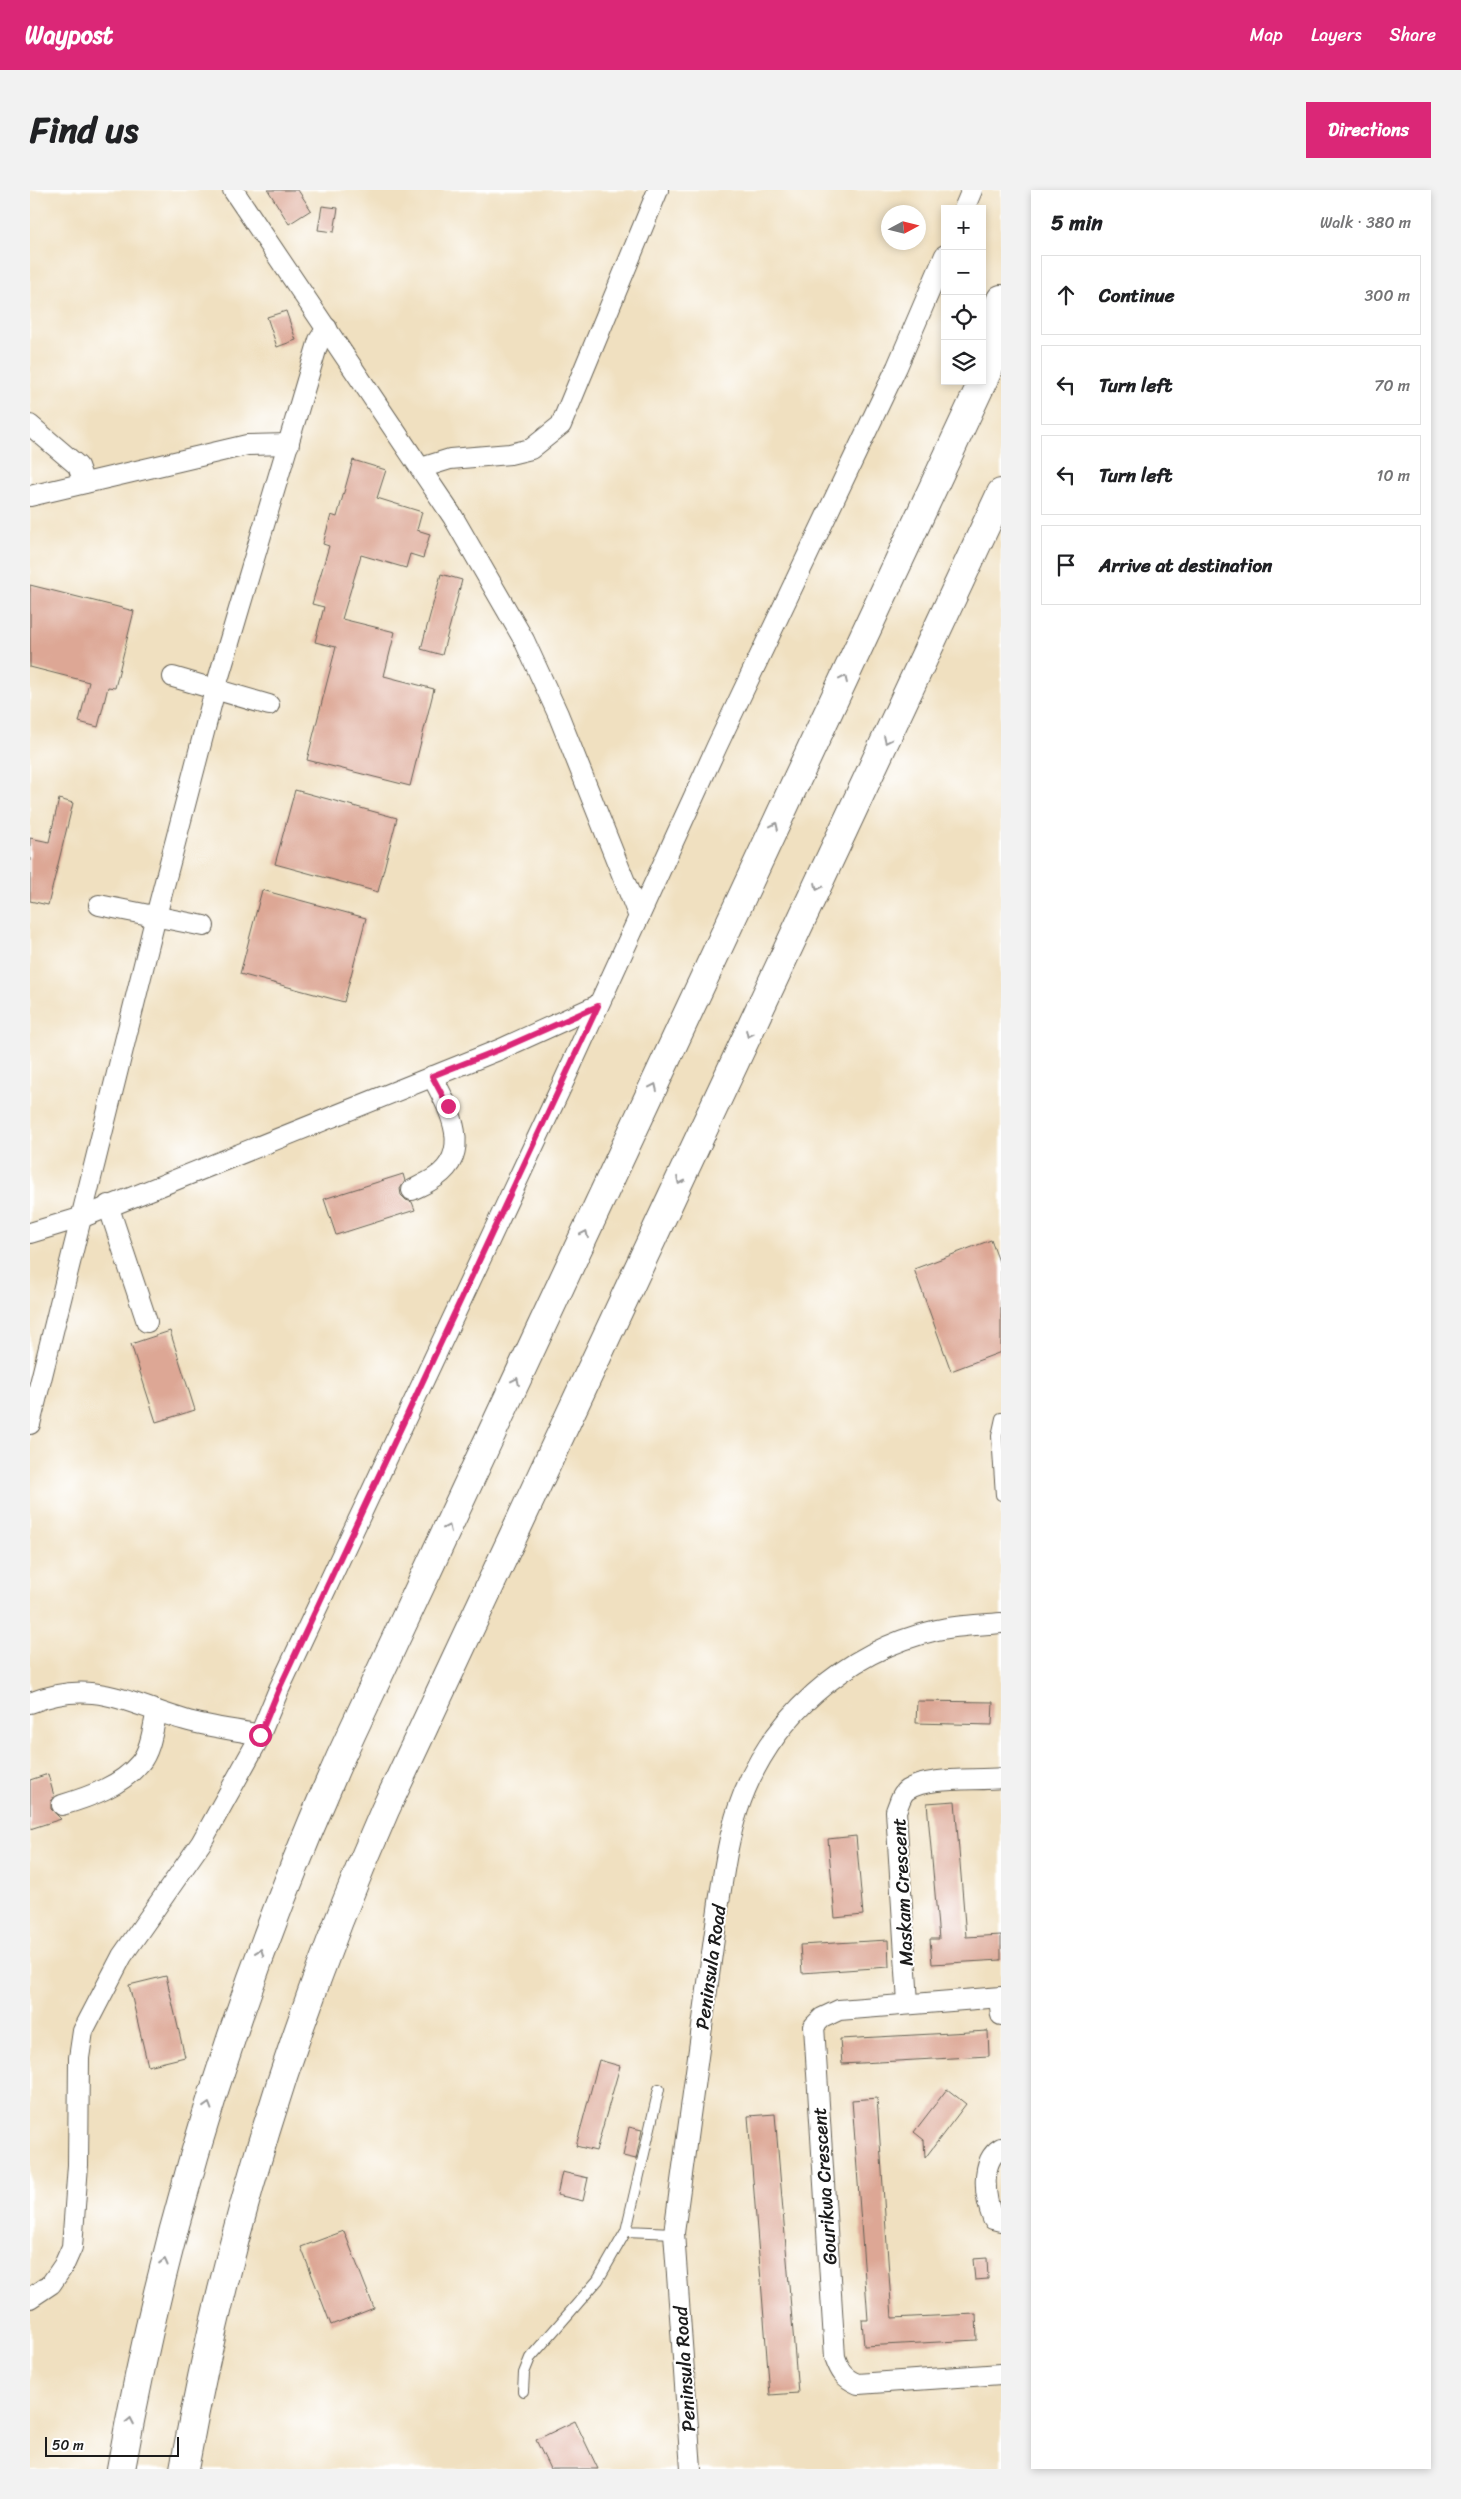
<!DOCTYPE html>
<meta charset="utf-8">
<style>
body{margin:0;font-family:Sriracha,sans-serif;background:#f2f2f2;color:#202124}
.controls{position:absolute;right:15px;top:15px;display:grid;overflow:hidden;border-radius:0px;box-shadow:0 2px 8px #0003}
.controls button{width:45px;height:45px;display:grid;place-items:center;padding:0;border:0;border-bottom:1px solid #e0e0e0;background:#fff;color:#202124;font:25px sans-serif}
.compass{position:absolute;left:851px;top:15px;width:45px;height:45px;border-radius:50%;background:#fff;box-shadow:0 2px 8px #0003;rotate:83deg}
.scale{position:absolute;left:15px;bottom:12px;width:134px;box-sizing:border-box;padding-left:5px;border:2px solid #1c1c1c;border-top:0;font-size:14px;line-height:18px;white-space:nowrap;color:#1c1c1c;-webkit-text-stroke:4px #fff;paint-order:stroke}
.stop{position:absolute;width:15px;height:15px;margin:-11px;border:4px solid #db2777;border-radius:50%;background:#fff}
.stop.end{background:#db2777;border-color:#fff;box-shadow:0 1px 5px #0008}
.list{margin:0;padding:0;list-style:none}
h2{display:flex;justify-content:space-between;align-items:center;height:65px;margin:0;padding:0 20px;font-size:21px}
h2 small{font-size:16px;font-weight:400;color:#757577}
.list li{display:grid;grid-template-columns:32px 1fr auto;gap:15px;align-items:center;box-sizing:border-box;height:80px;margin:0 10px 10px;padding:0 10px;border:1px solid #e0e0e0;border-radius:0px}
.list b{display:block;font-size:19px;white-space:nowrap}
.list em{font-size:16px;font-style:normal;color:#757577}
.icon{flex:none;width:28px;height:28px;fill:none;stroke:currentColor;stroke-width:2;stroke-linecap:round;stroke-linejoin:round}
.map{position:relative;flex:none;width:971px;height:2279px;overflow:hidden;border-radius:0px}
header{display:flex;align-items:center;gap:30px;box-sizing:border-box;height:70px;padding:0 25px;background:#db2777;color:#fff}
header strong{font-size:24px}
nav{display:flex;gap:28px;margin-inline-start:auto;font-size:18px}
.intro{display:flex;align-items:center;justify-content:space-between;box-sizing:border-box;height:120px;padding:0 30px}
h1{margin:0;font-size:35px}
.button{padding:12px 22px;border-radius:0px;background:#db2777;color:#fff;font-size:18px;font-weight:700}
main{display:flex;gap:30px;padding:0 30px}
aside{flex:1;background:#fff;border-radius:0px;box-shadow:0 2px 8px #0003}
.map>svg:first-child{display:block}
.building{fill:#dda795}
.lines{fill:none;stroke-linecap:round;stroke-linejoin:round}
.lane-casing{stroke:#666155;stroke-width:12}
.street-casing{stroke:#666155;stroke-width:22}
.highway-casing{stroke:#666155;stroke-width:30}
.lane{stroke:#fff;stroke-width:10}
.street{stroke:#fff;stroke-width:20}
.highway{stroke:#fff;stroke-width:28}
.oneway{stroke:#999}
.route{stroke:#db2777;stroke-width:6}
.labels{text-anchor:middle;stroke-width:4;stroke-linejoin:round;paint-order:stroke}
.street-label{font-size:19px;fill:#1c1c1c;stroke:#fff}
</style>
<header>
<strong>Waypost</strong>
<nav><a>Map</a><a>Layers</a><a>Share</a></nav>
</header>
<div class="intro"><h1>Find us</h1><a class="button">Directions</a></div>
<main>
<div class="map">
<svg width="971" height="2279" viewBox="0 0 971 2279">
<rect width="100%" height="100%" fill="#fff"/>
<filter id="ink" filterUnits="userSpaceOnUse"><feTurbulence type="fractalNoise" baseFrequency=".02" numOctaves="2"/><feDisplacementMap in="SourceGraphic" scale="10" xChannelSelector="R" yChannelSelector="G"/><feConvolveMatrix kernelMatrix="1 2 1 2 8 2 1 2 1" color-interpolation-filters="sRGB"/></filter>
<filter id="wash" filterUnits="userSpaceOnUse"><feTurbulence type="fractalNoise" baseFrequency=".0096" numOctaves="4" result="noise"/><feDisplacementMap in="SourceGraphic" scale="20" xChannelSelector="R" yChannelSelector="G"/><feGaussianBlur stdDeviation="1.12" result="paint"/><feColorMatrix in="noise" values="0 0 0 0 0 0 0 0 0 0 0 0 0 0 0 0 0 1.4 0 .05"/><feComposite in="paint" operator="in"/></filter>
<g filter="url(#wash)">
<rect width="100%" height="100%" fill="#f0e0c0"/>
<g id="blocks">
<g class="building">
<polygon points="238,0 268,0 281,20 259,34"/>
<polygon points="292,16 308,18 304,42 288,40"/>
<polygon points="256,121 266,150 247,157 237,127"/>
<polygon points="323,270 356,280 347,308 392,322 387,340 400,344 393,368 380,364 376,378 331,365 312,429 365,442 354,486 404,499 380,596 277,570 306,457 285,452 294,417 282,414 299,356 293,354 301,325 307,327"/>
<polygon points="411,384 432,390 412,465 391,459"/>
<polygon points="0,395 104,421 85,498 78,497 68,537 49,532 59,492 0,477"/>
<polygon points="265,600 367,628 348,702 245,674"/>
<polygon points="29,609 43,613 18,715 0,711 0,648 19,652"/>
<polygon points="232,700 336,728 314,812 210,784"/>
<polygon points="373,984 375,991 370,999 371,1005 376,1010 382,1012 385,1020 306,1045 294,1009"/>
<polygon points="961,1050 971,1077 971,1162 921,1181 884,1079"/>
<polygon points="140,1141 165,1220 126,1232 101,1154"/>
<polygon points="887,1511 963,1512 962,1535 886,1533"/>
<polygon points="18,1584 24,1606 21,1612 21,1619 31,1629 0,1639 0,1590"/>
<polygon points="925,1611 936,1747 971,1745 971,1770 902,1774 900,1749 909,1749 897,1613"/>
<polygon points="826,1646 833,1725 805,1728 798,1649"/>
<polygon points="858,1750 859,1777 772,1783 770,1755"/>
<polygon points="136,1786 155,1867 118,1876 99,1795"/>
<polygon points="958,1841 959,1866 812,1874 810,1849"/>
<polygon points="569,1870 590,1876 566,1961 546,1956"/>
<polygon points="917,1899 936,1914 895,1968 894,1950 884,1942"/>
<polygon points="847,1908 862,2128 946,2124 947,2150 834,2156 832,2130 838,2130 822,1910"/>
<polygon points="745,1924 768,2203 740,2205 718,1926"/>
<polygon points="599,1937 612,1940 606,1969 593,1966"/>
<polygon points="532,1982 558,1988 553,2011 527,2005"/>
<polygon points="314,2041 344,2118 301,2135 271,2057"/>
<polygon points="957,2068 958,2089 945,2090 943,2069"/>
<polygon points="545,2231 568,2279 520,2279 506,2250"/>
</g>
</g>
</g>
<g filter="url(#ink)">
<use href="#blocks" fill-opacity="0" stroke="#666155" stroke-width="1"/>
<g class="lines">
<defs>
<g id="lane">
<polyline points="971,1228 967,1246 971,1305"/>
<polyline points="629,1899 596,2041 644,2043"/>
<polyline points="493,2201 494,2183 500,2168 568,2090 596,2041"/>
</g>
<g id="street">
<polyline points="203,0 423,327 494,450 528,524 609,727"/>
<polyline points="934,19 942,0"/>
<polyline points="0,235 48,276 54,293"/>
<polyline points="391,278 420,269 480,264 501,259 531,235 628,0"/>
<polyline points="0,306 217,255 259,254"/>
<polyline points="143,487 239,515"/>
<polyline points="69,715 174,736"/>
<path d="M382,1000C390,996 399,992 406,987C444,961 418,917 402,886"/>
<polyline points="78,1015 117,1132"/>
<polyline points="0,1043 53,1027 471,859 568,815"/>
<polyline points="0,1234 126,726 185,500 289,150 297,138"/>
<path d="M0,1513C63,1488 96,1513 155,1530C179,1537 205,1540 230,1545"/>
<path d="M32,1615C59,1607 91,1596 110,1573C121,1560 123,1537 127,1521"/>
<path d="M971,1807L809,1820L792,1828L784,1836L805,2167C810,2181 814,2188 828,2194L971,2184"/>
<polyline points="969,1808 971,1825"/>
<path d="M878,1813L866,1621C869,1614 871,1604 877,1600C898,1586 946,1591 971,1588"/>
<path d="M971,1958C949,1971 955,2009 963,2029L971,2031"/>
<polyline points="0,2108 21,2094 34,2075 42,2057 48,1975 49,1868 53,1841 92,1766 171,1653 227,1552 249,1499 534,891 687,556 867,177 915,65"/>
<path d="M661,2279L644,2043L689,1712C694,1681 698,1649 708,1619C738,1529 815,1461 907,1440C928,1435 950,1435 971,1433"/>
</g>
<g id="highway">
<polyline points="952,157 971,109"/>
<path d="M91,2279C135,2032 209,1795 311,1566L971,152"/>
<path d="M154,2279C195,2052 262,1831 355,1620L971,303"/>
</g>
</defs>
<use href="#lane" class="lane-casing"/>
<use href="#street" class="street-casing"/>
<use href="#highway" class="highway-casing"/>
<use href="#lane" class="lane"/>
<use href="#street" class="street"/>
<use href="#highway" class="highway"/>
</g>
<defs><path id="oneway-chevron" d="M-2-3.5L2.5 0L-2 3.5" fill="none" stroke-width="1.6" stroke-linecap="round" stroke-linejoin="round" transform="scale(1.25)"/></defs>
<g class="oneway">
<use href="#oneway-chevron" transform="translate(814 489) rotate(-65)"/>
<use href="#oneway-chevron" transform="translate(857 550) rotate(115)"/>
<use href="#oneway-chevron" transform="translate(745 636) rotate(-65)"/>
<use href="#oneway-chevron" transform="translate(788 697) rotate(115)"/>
<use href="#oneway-chevron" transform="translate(719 844) rotate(115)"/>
<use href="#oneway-chevron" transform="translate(624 897) rotate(-65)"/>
<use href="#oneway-chevron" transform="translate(650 991) rotate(115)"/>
<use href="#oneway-chevron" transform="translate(555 1044) rotate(-65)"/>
<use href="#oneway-chevron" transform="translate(486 1191) rotate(-65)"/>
<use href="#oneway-chevron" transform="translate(418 1338) rotate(-65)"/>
<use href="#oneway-chevron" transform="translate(230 1762) rotate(-70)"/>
<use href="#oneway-chevron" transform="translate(178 1916) rotate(-73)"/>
<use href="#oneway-chevron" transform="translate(134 2072) rotate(-76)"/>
<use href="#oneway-chevron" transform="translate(100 2231) rotate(-79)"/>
</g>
</g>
<g class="lines" filter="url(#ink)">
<polyline class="route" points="230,1545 249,1499 568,816 471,859 402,886 418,916"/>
</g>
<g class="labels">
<g class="street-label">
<text transform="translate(872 1702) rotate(-93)" y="7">Maskam Crescent</text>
<text transform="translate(680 1777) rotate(-82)" y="7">Peninsula Road</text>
<text transform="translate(794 1996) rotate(-94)" y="7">Gourikwa Crescent</text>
<text transform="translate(654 2179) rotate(-94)" y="7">Peninsula Road</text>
</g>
</g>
</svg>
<div class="controls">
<button>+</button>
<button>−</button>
<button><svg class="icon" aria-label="locate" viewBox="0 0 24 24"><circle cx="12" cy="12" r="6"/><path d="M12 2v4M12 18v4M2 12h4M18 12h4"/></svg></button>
<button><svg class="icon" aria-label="layers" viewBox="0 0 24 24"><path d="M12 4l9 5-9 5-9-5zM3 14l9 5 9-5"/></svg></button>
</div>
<svg class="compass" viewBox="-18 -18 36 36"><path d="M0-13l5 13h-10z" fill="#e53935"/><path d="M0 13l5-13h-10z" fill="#757577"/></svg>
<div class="scale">50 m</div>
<div class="stop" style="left:230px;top:1545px"></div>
<div class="stop end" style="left:418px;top:916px"></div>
</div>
<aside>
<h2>5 min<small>Walk · 380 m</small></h2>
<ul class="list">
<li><svg class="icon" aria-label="ahead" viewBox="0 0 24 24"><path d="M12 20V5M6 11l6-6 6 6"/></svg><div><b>Continue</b></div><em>300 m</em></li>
<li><svg class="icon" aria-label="left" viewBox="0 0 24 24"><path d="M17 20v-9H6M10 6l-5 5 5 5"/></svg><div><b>Turn left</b></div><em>70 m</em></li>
<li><svg class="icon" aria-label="left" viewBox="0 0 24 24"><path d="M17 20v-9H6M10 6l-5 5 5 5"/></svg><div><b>Turn left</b></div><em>10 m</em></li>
<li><svg class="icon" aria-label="arrive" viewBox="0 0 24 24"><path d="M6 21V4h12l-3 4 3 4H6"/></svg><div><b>Arrive at destination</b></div></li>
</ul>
</aside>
</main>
